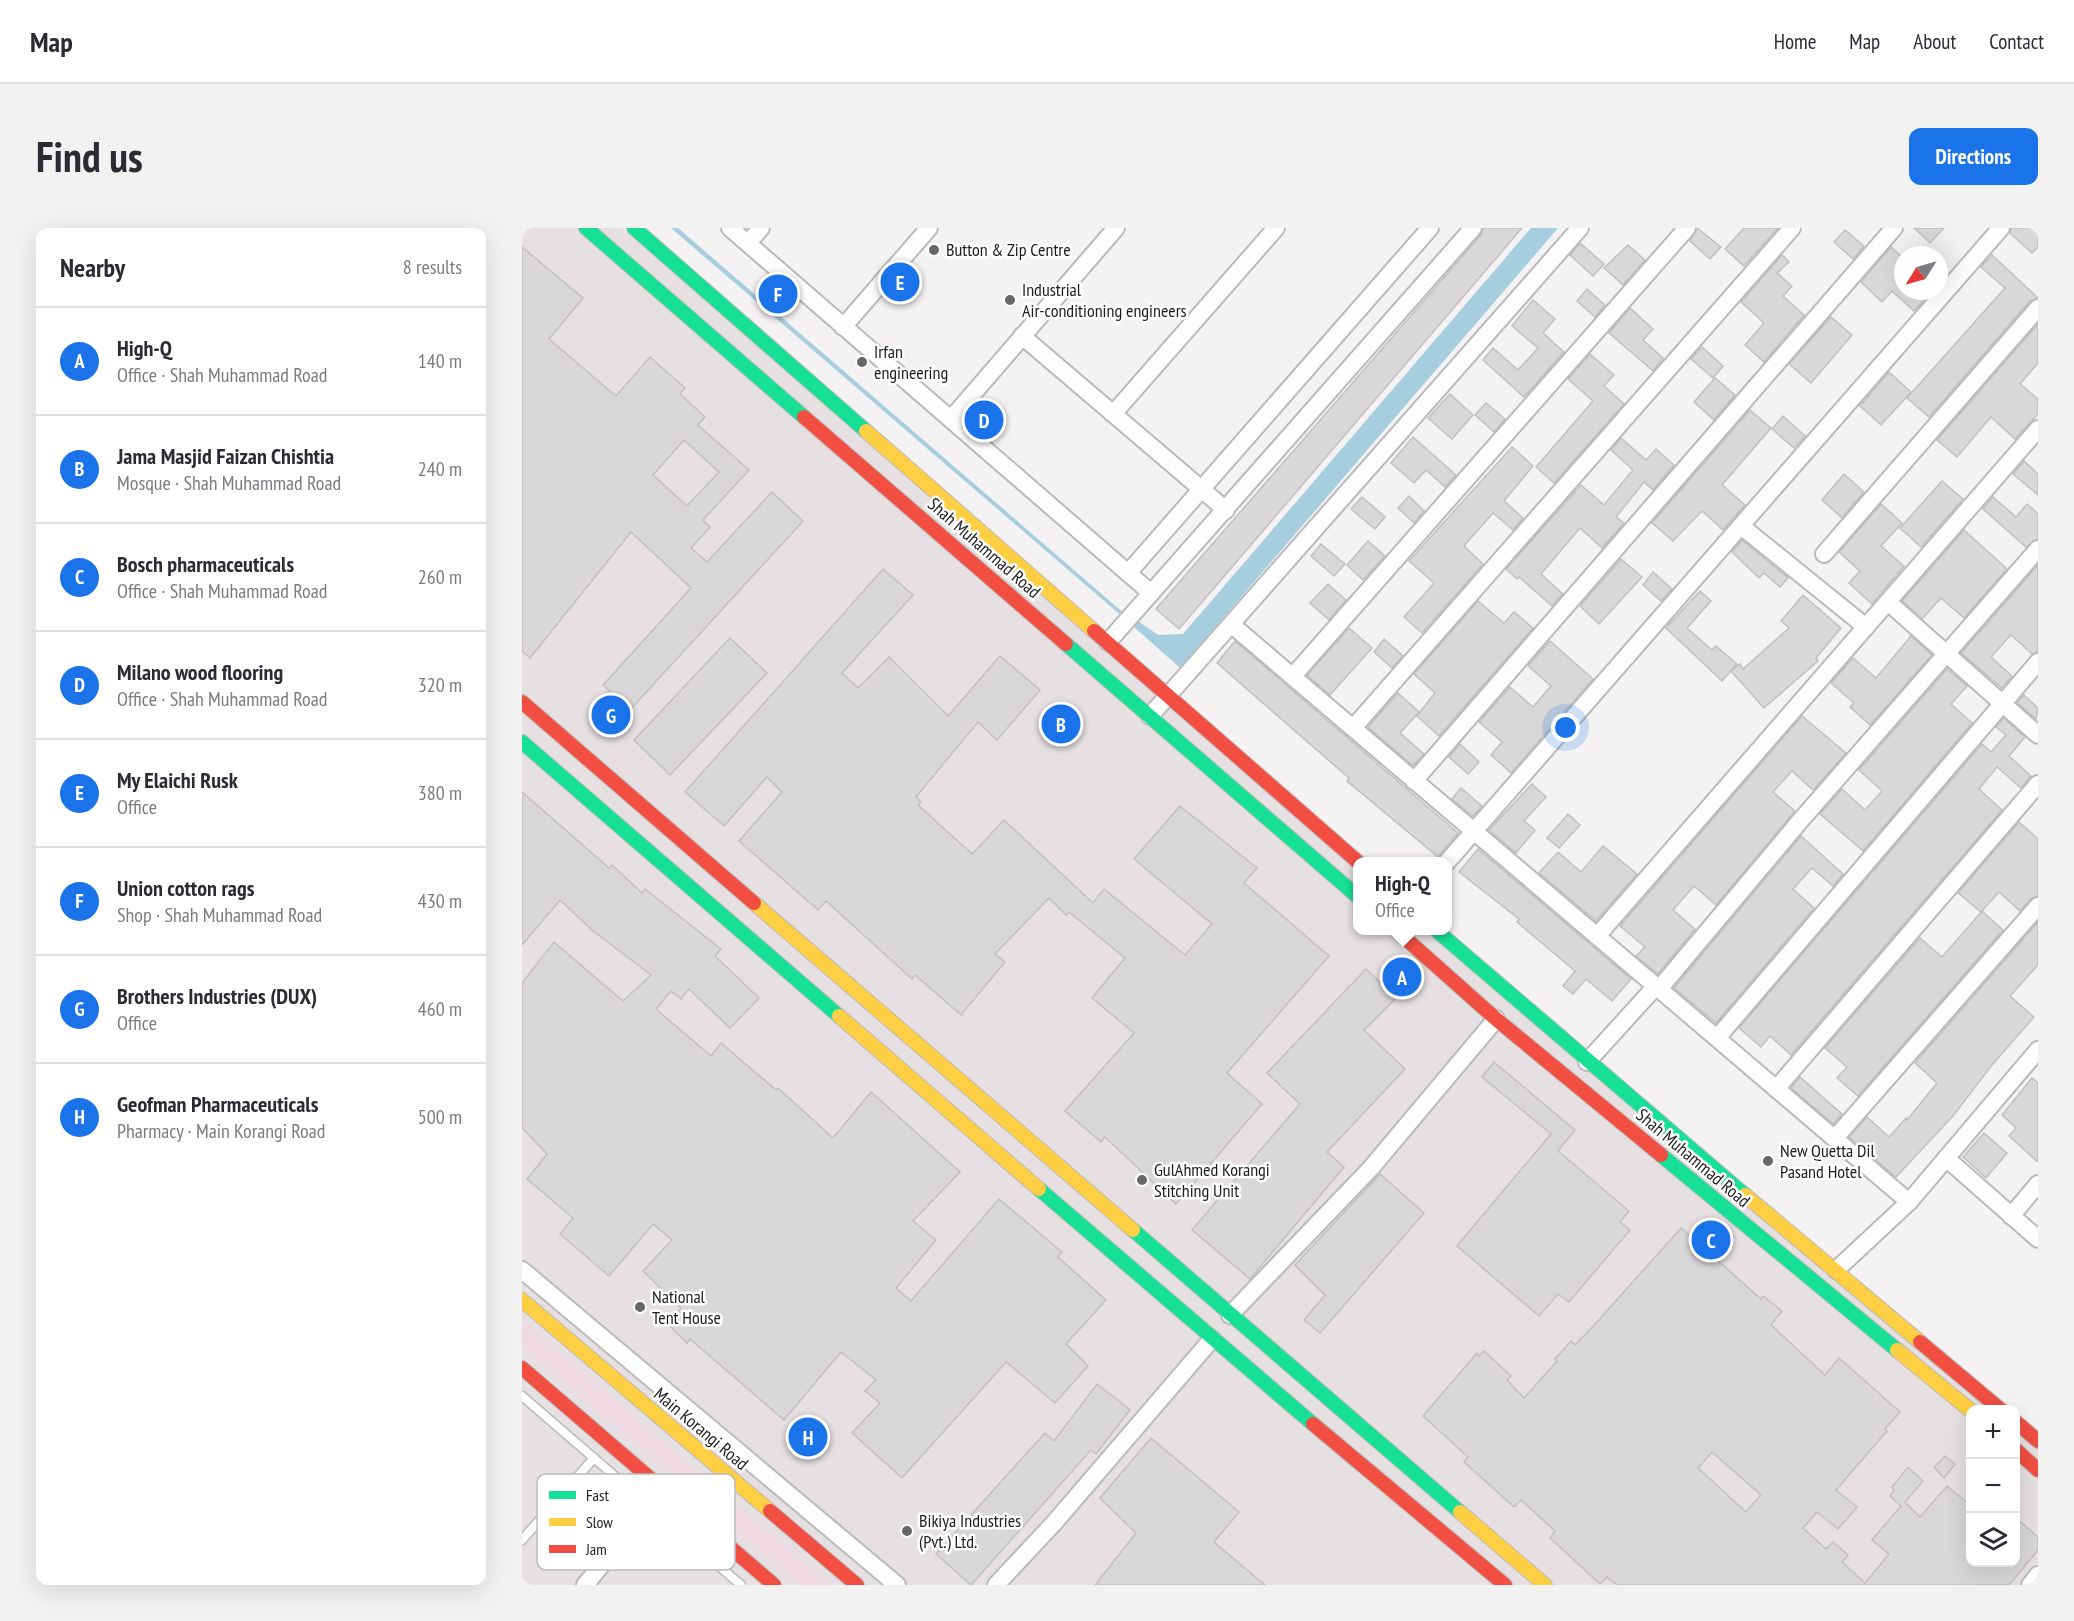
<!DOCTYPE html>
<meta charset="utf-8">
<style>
body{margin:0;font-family:"PT Sans Narrow",sans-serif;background:#f2f2f3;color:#2b2b33}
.controls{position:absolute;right:18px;bottom:18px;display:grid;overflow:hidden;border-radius:12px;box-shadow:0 6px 24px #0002}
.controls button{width:54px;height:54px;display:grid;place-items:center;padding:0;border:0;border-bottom:2px solid #e1e1e2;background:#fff;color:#2b2b33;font:30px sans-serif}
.compass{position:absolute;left:1372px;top:18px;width:54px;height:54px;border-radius:50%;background:#fff;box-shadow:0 6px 24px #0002;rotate:233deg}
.you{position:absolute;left:1044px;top:500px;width:21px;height:21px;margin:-15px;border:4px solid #fff;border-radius:50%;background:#1a73e8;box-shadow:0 0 0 9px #1a73e833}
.badge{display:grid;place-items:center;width:39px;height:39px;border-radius:50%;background:#1a73e8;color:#fff;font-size:20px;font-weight:700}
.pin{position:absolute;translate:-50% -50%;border:3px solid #fff;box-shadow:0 2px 6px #0006}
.popup{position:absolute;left:831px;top:629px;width:99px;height:78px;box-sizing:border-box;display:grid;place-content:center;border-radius:12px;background:#fff;filter:drop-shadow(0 2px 4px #0005);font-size:20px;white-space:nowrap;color:#7c7c81}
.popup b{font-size:22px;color:#2b2b33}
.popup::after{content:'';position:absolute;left:50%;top:100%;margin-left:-12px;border:12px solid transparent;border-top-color:#fff}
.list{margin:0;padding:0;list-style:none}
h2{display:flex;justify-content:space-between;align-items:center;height:78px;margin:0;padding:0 24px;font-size:26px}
h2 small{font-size:20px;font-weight:400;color:#7c7c81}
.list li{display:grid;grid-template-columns:39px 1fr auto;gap:18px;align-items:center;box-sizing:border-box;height:108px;padding:0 24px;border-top:2px solid #e1e1e2}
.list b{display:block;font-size:22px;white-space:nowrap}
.list p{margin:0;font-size:20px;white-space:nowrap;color:#7c7c81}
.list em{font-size:20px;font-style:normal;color:#7c7c81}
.icon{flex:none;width:33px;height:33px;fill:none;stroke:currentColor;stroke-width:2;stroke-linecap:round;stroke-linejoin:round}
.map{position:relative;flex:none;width:1516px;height:1357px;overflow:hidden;border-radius:12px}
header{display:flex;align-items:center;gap:36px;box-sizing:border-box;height:84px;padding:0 30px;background:#fff;border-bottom:2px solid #e1e1e2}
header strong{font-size:28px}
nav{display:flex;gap:33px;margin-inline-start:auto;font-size:21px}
.intro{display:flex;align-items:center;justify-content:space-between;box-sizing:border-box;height:144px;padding:0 36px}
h1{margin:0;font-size:42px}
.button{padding:15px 27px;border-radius:12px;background:#1a73e8;color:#fff;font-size:21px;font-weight:700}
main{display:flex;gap:36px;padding:0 36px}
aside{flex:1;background:#fff;border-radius:12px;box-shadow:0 6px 24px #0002}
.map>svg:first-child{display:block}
.built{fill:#e7e0e2}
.green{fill:#efd9e2}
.water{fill:#a6cede}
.building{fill:#d9d7d8;stroke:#c1bfc0;stroke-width:1.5;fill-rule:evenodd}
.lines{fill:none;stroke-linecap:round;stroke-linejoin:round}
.lane-casing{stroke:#bbbaba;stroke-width:11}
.street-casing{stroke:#bbbaba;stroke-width:20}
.fast-casing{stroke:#bbbaba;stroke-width:16}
.slow-casing{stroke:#bbbaba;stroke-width:16}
.jam-casing{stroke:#bbbaba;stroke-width:16}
.lane{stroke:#fdfdfd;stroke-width:8}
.street{stroke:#fdfdfd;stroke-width:16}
.fast{stroke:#16e098;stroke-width:14}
.slow{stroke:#ffcf43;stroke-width:14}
.jam{stroke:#f24e42;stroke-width:14}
.poi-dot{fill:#696868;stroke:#fff;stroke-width:2}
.labels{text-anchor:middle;stroke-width:5;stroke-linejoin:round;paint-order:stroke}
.poi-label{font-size:18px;fill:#1e1d1d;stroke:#fff;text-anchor:start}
.street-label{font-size:18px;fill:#1e1d1d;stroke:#fff}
.key{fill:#fff;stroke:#bcbbbb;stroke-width:1.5}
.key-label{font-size:16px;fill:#1e1d1d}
</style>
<header>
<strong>Map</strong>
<nav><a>Home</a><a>Map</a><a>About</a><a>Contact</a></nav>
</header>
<div class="intro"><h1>Find us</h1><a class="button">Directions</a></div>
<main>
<aside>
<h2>Nearby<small>8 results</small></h2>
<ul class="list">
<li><span class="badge">A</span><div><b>High-Q</b><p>Office · Shah Muhammad Road</p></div><em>140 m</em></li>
<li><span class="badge">B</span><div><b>Jama Masjid Faizan Chishtia</b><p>Mosque · Shah Muhammad Road</p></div><em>240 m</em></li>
<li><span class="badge">C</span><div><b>Bosch pharmaceuticals</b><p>Office · Shah Muhammad Road</p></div><em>260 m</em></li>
<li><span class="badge">D</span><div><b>Milano wood flooring</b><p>Office · Shah Muhammad Road</p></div><em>320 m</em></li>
<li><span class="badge">E</span><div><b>My Elaichi Rusk</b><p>Office</p></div><em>380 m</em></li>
<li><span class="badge">F</span><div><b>Union cotton rags</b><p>Shop · Shah Muhammad Road</p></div><em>430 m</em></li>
<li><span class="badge">G</span><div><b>Brothers Industries (DUX)</b><p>Office</p></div><em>460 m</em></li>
<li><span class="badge">H</span><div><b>Geofman Pharmaceuticals</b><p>Pharmacy · Main Korangi Road</p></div><em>500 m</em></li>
</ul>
</aside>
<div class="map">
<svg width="1516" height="1357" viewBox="0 0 1516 1357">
<rect width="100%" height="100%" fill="#f4f2f3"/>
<polygon class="built" points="0,0 100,0 835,634 835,702 915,703 1469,1181 1448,1182 1448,1334 1494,1334 1494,1202 1516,1221 1516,1357 0,1357"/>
<polygon class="green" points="0,1092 307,1357 278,1357 0,1117"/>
<g class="water">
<polygon points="149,0 156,0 604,387 602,390"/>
<polygon points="1009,0 1036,0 658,440 611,398 616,393 636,407 661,406"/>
</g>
<g class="building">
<polygon points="961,0 1000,0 657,401 634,381 959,7"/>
<polygon points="1175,0 1199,19 1188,31 1168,13"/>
<polygon points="1222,0 1256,0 1222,38 1203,21"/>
<polygon points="1392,0 1422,0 1408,15"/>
<polygon points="1489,0 1516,0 1516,19 1510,25 1488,5"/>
<polygon points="1323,2 1342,18 1331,31 1312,14"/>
<polygon points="1058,15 1082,36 1071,48 1048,27"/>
<polygon points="1106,17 1123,32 1101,57 1082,40"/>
<path d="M0,19L61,70L27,111L94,168L128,129L163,160L158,166L183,189L176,197L227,242L181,292L188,299L169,320L185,334L250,264L281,293L108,482L81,457L169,360L109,304L8,430L0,423ZM162,212L197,244L165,278L131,247Z"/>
<polygon points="1369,19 1381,30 1381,63 1410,63 1392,83 1370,63 1360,74 1339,54"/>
<polygon points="1260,27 1267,34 1255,45 1270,58 1261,68 1282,87 1242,134 1223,117 1242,95 1219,74"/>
<polygon points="1470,27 1516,70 1508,73 1407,189 1385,170 1483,60 1459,39"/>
<polygon points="1065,61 1083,77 1073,89 1055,73"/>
<polygon points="1011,72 1033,91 1021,105 1042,124 1002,169 961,132 971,120 996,142 1016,120 990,98"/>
<polygon points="1108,80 1131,101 1121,112 1141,130 1131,143 1087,105"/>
<polygon points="1309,89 1330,107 1289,155 1267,136"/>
<polygon points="1516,96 1516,135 1498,156 1516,171 1516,186 1493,211 1469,189 1435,229 1415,212"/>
<polygon points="1180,119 1201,138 1191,150 1169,131"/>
<polygon points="1068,126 1092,147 1082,158 1102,176 1032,255 1014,239 1071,173 1046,151"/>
<polygon points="1367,144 1389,164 1359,197 1338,178"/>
<polygon points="1193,150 1213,167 1192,192 1172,174"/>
<polygon points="928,166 951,187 930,211 906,190"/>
<polygon points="964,175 983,191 972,204 953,187"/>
<polygon points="1228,182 1249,200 1200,257 1223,277 1201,302 1180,283 1151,313 1130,295"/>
<polygon points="1261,188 1283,208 1272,220 1250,201"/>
<polygon points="891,209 934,247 923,259 904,242 892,255 869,235"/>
<polygon points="1099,210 1124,232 1134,221 1152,237 1131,262 1122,254 1094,289 1102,295 1080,320 1058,300 1019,346 1041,366 1030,378 997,349 995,351 984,341 1059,257 1082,277 1111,242 1089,222"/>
<polygon points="990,219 1011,238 982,273 1001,290 991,302 971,285 942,318 961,336 900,405 882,389 912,355 887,333"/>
<polygon points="1502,233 1516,246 1516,267 1491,246"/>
<polygon points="1322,246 1342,264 1320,290 1300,272"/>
<polygon points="1420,253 1441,271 1399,319 1378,300"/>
<polygon points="887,268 902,283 892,295 876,280"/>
<polygon points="840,269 863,289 853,301 829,281"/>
<polygon points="1471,269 1494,289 1505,276 1516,286 1516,311 1504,319 1461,281"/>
<polygon points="1359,276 1380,295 1359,318 1382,338 1350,376 1327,355 1338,343 1317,324"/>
<polygon points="1442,302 1485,341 1442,390 1419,370 1400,391 1380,373"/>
<polygon points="1220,312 1266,350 1258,359 1242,345 1237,350 1210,324"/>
<polygon points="846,313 863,328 841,352 825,337"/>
<polygon points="799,316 823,336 812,348 789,328"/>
<polygon points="1099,331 1120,349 1077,396 1058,378"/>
<polygon points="1516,337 1516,424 1510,426 1489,407 1487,409 1469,429 1490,448 1480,460 1439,425"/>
<polygon points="361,341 391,367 320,445 336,460 367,429 426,488 478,428 518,462 475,512 456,494 394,569 399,574 396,577 450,626 482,592 571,675 582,661 663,727 690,696 612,631 658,578 735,640 722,655 807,728 705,845 740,876 654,976 583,909 579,914 543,883 612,805 570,770 603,730 547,684 544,687 527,670 473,726 483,734 439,787 393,747 390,751 304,673 296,682 217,613 260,564 245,549 202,598 163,564"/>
<polygon points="1131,344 1150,361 1139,373 1121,357"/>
<polygon points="806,356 824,372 807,392 788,375"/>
<polygon points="1178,363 1189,373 1165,400 1190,422 1194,418 1215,436 1200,453 1144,400"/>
<polygon points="1281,367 1319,400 1294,430 1296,433 1242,480 1209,443 1218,436 1221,441 1267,400 1259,393"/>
<polygon points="956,373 982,395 992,384 1011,400 917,508 895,488 913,465 892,446"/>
<polygon points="827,400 850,420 808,467 785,447"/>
<polygon points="1389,408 1410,427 1348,497 1328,479 1332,475 1309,455 1331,430 1354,450"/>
<polygon points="208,410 245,445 148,547 112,512"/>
<polygon points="862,411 881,428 870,440 852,424"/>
<polygon points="713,413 936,605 916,629 825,553 827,550 695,435"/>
<polygon points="1028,413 1071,451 989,545 969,527 980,514 957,494 988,459 1011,479 1029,458 1006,438"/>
<polygon points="1425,441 1445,458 1429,476 1450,495 1341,623 1298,586 1320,561 1343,582 1360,563 1337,542"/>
<polygon points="876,465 897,484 878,505 902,526 891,538 846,499"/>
<polygon points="1502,467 1516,480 1514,491 1495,475"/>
<polygon points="1280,488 1324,525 1291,562 1270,543 1251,564 1273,583 1194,677 1172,658 1151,682 1173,701 1136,746 1114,728 1123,719 1098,698"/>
<polygon points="1482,490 1503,509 1487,528 1509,548 1499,560 1475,539 1457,561 1480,582 1269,827 1248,808 1239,819 1217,800 1460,516 1469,524 1484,507 1474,499"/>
<polygon points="938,516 957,534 946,546 927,529"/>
<polygon points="1010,556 1024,569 1002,593 1013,602 994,625 967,602"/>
<polygon points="939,560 960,578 951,588 930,571"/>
<polygon points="0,564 87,640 90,637 120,665 123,661 199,721 193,728 237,770 208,800 167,761 159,771 149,763 134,781 189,828 199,815 254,862 256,860 311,910 349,864 438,944 391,993 414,1012 374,1060 389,1073 477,971 540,1024 536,1029 584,1072 544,1116 566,1138 533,1175 484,1134 380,1250 330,1205 358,1175 343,1163 354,1152 319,1124 262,1192 168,1111 165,1115 146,1096 159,1080 121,1043 150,1012 131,996 87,1048 38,1006 51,990 5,951 25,926 0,900 0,755 32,714 101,773 129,747 70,702 38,672 0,717"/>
<polygon points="1046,586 1058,597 1037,620 1025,610"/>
<polygon points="1497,594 1516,611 1516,668 1509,671 1498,683 1477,664 1459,684 1436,665"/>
<polygon points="1279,608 1321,646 1311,658 1290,640 1271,661 1292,680 1194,795 1152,760"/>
<polygon points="1081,618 1115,646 1074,693 1017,645 1036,624 1059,644"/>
<polygon points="956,621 1109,751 1090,773 1064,751 1051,766 1041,758 1053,743 995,694 997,691 937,644"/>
<polygon points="1460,683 1481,702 1336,868 1315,850 1325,839 1303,820 1398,710 1420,729"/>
<polygon points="1516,694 1516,737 1488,768 1512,789 1470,837 1431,888 1374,949 1327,909 1345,889 1367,909 1384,890 1385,892 1415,855 1393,835"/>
<polygon points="844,741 874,770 842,802 883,841 805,924 822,939 728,1051 670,1002 778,876 745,845"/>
<polygon points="972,834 1053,902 1036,923 1107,983 1098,994 1108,1002 1047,1074 1036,1066 1017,1088 935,1018 1029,906 960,849"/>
<polygon points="1278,849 1320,886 1311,896 1269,860"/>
<polygon points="1510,850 1516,855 1516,934 1487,908 1494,900 1480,887"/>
<polygon points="1462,905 1485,925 1464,950 1441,929"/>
<polygon points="858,946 902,985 798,1105 782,1092 803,1067 773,1037"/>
<path d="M1159,1000L1239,1071L1241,1068L1260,1083L1249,1097L1303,1147L1317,1130L1378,1184L1363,1201L1365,1203L1314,1262L1335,1279L1316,1301L1295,1284L1281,1300L1304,1321L1311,1314L1326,1327L1320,1334L1343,1355L1367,1326L1350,1312L1379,1278L1368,1268L1372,1262L1370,1259L1386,1239L1401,1253L1383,1274L1398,1289L1425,1258L1449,1278V1335H1494V1290L1516,1309V1322L1487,1357H1095L1085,1349L1078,1356L1028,1310L1033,1303L999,1272L992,1279L942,1234L946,1229L901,1188L955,1125L957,1128L962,1123L989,1148L985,1152L1002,1170L1035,1133L1033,1131L1049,1113L1053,1117L1075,1094ZM1190,1224L1239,1267L1224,1284L1176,1240Z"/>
<polygon points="575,1156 608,1182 574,1226 569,1222 449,1357 414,1326 523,1205 532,1213"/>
<polygon points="629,1210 717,1284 692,1314 743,1357 573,1357 614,1305 578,1270"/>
<polygon points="1423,1228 1433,1236 1422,1250 1412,1239"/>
</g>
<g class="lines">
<defs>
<g id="lane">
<polyline points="0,1168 219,1357"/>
<polyline points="0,1312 72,1230"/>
</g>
<g id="street">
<polyline points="208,0 629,365"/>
<polyline points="226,15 239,0"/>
<polyline points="321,99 407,0"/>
<polyline points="500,108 704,282"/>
<polyline points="591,186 754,0"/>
<polyline points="429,191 594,0"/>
<polyline points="1219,298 1344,399"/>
<polyline points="1302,326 1516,80"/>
<polyline points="606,345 908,0"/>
<polyline points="1366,374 1516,507"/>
<polyline points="710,397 1387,974"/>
<polyline points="586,414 951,0"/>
<polyline points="771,448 1165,0"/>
<polyline points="628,488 1058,0"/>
<polyline points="831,500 1270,0"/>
<polyline points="892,553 1372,0"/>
<polyline points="925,634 1479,0"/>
<polyline points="1075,708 1516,201"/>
<polyline points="1137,761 1278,593 1516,321"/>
<polyline points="1195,810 1516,434"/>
<polyline points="1065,834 1134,758"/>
<polyline points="1254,861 1516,556"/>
<polyline points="1313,910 1516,678"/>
<polyline points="1424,930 1516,1011"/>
<polyline points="1489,988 1516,956"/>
<polyline points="0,1042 375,1357"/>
<polyline points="1314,1042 1387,974 1516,822"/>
<polyline points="708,1087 849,940 974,791"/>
<polyline points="63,1357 128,1278"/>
<polyline points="474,1357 532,1295 690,1111"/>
<polyline points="1508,1357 1516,1347"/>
</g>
<g id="fast">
<polyline points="64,0 282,189"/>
<polyline points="112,0 344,203"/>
<polyline points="544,416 835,668"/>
<polyline points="0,514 317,788"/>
<polyline points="914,702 1223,967"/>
<polyline points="1139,927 1375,1122"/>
<polyline points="517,961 791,1196"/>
<polyline points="611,1002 938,1284"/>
</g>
<g id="slow">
<polyline points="344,203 572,403"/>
<polyline points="232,675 611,1002"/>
<polyline points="317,788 517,961"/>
<polyline points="1223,967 1398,1114"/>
<polyline points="0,1072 248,1283"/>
<polyline points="1375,1122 1448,1182"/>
<polyline points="938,1284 1023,1357"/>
</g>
<g id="jam">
<polyline points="282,189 544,416"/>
<polyline points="572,403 836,634"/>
<polyline points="0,474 232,675"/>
<polyline points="874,702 974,791 1139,927"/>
<polyline points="1398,1114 1479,1182"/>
<polyline points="0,1140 252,1357"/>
<polyline points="1494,1194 1516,1213"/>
<polyline points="791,1196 983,1357"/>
<polyline points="1494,1222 1516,1242"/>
<polyline points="248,1283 335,1357"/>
</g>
</defs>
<use href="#lane" class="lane-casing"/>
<use href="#street" class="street-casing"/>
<use href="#fast" class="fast-casing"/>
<use href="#slow" class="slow-casing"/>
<use href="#jam" class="jam-casing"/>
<use href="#lane" class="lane"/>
<use href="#street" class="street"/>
<use href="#fast" class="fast"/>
<use href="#slow" class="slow"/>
<use href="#jam" class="jam"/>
</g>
<g class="poi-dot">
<circle cx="412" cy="22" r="6"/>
<circle cx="488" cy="72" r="6"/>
<circle cx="340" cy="134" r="6"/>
<circle cx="1246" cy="933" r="6"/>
<circle cx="620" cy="952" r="6"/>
<circle cx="118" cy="1079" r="6"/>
<circle cx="385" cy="1303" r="6"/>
</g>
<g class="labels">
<g class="poi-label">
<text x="424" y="28">Button &amp; Zip Centre</text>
<text x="500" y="68">Industrial<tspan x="500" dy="21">Air-conditioning engineers</tspan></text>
<text x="352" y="130">Irfan<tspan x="352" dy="21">engineering</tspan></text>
<text x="1258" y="929">New Quetta Dil<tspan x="1258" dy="21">Pasand Hotel</tspan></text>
<text x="632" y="948">GulAhmed Korangi<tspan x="632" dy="21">Stitching Unit</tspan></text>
<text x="130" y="1075">National<tspan x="130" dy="21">Tent House</tspan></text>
<text x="397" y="1299">Bikiya Industries<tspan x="397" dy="21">(Pvt.) Ltd.</tspan></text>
</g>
<g class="street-label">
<text transform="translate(462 320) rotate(41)" y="6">Shah Muhammad Road</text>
<text transform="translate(1171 930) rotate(40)" y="6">Shah Muhammad Road</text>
<text transform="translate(179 1201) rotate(40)" y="6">Main Korangi Road</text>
</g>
</g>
<rect x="15" y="1246" width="198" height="96" rx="9" class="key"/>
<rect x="27" y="1263" width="27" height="8" fill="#16e098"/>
<rect x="27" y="1290" width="27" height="8" fill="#ffcf43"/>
<rect x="27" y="1317" width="27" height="8" fill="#f24e42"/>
<g class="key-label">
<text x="64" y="1273">Fast</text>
<text x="64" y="1300">Slow</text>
<text x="64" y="1327">Jam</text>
</g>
</svg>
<div class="controls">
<button>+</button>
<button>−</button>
<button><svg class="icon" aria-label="layers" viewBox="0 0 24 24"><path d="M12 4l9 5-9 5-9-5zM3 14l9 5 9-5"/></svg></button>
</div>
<svg class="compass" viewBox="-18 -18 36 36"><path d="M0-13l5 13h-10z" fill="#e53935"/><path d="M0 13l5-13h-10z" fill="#7c7c81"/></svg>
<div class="you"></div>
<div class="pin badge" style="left:880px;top:749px">A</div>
<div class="popup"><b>High-Q</b>Office</div>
<div class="pin badge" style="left:539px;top:496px">B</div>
<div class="pin badge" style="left:1189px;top:1012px">C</div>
<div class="pin badge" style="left:462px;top:192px">D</div>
<div class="pin badge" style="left:378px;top:54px">E</div>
<div class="pin badge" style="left:256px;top:66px">F</div>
<div class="pin badge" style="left:89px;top:487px">G</div>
<div class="pin badge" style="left:286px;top:1209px">H</div>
</div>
</main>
